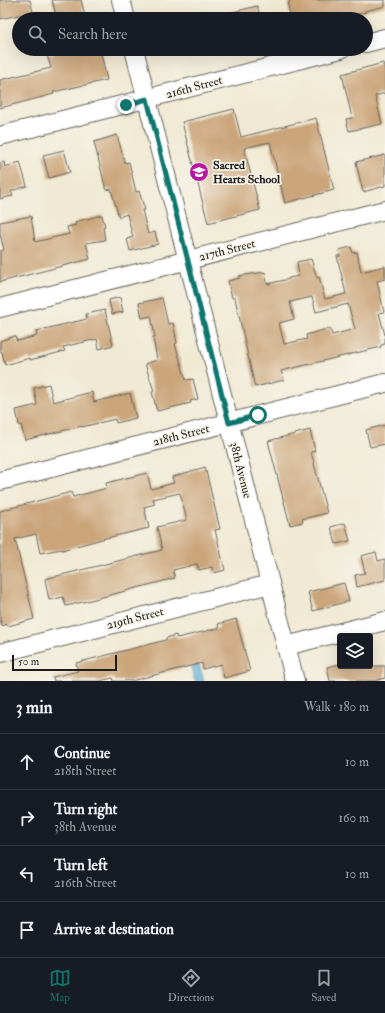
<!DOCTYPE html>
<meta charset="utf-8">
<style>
body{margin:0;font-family:"IM FELL Double Pica",serif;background:#20242c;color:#f1f3f6}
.controls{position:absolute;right:12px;bottom:12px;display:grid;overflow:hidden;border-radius:4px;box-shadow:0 4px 16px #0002}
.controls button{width:36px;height:36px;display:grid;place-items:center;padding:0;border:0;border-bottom:1px solid #363941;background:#171b24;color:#f1f3f6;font:20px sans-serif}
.scale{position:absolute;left:12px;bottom:10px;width:105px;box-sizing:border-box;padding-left:4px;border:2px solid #1c1c1c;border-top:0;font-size:11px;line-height:14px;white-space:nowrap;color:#1c1c1c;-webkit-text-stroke:3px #f7f3e8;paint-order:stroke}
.stop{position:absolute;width:12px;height:12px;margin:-9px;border:3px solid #0f766e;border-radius:50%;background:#fff}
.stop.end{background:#0f766e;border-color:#fff;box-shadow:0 1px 4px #0008}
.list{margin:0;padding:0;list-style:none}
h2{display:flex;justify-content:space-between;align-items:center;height:52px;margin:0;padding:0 16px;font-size:17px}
h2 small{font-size:13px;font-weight:400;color:#9ea1a6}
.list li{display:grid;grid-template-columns:26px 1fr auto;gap:12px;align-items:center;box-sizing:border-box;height:56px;padding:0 16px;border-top:1px solid #363941}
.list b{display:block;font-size:15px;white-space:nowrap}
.list p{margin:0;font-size:13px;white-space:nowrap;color:#9ea1a6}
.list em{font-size:13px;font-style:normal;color:#9ea1a6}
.icon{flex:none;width:22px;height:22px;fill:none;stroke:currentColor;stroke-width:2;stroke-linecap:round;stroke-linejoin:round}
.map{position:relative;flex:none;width:385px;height:681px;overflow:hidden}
.search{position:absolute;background:#171b24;box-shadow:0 4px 16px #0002;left:12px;right:12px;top:12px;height:44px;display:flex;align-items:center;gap:10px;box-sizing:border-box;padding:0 14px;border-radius:22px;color:#9ea1a6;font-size:15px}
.sheet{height:276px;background:#171b24}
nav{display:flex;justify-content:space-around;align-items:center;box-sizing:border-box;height:56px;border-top:1px solid #363941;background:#171b24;font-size:11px;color:#9ea1a6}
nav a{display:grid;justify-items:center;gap:2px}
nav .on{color:#0f766e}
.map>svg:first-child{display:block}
.water{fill:#5fb4db;stroke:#3e687c}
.building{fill:#caa57a;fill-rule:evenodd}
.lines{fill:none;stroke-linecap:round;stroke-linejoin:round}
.minor-casing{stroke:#66645c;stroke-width:20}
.minor{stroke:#fff;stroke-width:18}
.route{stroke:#0f766e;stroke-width:5}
.labels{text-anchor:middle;stroke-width:3.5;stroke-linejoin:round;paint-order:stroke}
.street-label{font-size:12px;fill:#1c1c1c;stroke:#f7f3e8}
.poi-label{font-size:12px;font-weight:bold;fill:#1c1c1c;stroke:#f7f3e8;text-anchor:start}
</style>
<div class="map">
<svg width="385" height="681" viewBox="0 0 385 681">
<rect width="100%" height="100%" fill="#f7f3e8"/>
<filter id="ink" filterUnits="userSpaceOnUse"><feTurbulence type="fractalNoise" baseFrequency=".025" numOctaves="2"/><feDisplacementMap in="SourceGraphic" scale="8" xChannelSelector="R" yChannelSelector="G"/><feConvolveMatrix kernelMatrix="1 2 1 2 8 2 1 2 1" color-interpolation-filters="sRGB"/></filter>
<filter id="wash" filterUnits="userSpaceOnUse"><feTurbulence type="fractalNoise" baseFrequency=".012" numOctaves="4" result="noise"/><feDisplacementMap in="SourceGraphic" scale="16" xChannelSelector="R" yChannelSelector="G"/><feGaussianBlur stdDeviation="0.9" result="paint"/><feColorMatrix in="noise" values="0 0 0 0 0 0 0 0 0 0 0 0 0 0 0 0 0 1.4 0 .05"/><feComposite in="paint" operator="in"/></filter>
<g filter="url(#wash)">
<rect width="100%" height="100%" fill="#f0ead4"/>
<polygon class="water" points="199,665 204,681 195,681 191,667"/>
<g id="blocks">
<g class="building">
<polygon points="0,0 30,0 33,12 0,19"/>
<polygon points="52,0 81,0 86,19 57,19"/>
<polygon points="290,0 385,0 385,6 365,11 366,12 338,19 291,19 288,6"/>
<polygon points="257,6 261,19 221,19 221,15"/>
<polygon points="71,49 100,49 107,80 53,92 54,94 0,108 0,80 51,68 47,55"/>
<polygon points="383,63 385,70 385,93 375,96 382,124 349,131 346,119 352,118 342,74"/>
<polygon points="234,109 241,137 316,118 334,190 285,203 270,142 244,148 260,210 208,223 182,122"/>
<polygon points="117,135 125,163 129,162 136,192 139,191 145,210 142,210 148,234 155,232 158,244 130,251 127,239 133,237 127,214 119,217 111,189 106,190 94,142"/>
<polygon points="64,150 70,172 49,178 43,155"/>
<polygon points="385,155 385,186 363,192 356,162"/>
<polygon points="4,162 5,167 20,162 27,186 11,191 13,196 0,199 0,163"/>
<polygon points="102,215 105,226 103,227 105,240 86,243 90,259 0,282 0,251 4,250 0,234 0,222 31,216 35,242 69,234 67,227 76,225 75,222"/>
<path d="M351,247L353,253L357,252L361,272L385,266V279L377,281L384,312L379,313L385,335V344L381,345V347L281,371L284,380L255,387L235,298H232L228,281L240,278L239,276L265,272L267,284L289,279V278L299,276L297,262L311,259L317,278L319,277L325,299L346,294L337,256H340L339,250ZM312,297L316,312L348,304L355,329L332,335L330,328L306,335L307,339L284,344L279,323L294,319L290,302Z"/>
<polygon points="120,297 123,312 112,314 109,300"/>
<polygon points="162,298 168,324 173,323 177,343 175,344 186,380 193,379 198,399 190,401 191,403 157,411 152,392 154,391 145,364 157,360 153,337 155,337 151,316 142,318 139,303"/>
<polygon points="105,310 113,345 99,349 97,339 63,347 65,351 30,360 30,358 5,365 2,352 0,352 0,341 15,336 17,341 37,336 36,331 87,319 86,314"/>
<polygon points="49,384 53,402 92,392 94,402 130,393 136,418 116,423 115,419 82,427 82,426 25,440 21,425 19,425 16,410 37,405 34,388"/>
<polygon points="385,425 385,444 370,447 366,430"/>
<polygon points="310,430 315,451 311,452 327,513 302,519 303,522 290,525 268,441"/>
<polygon points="205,467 220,529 215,530 225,570 214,573 212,567 199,570 197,564 173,570 175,578 87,601 66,606 63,597 49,600 45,579 162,550 157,527 187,520 180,493 153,499 155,504 144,507 149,528 102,539 62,550 62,549 40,553 36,534 15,539 34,619 8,626 7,624 2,626 0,618 0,511 71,492 73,497 107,488 106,483 147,473 151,489 174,483 172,477"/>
<polygon points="345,523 350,541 336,544 331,527"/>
<polygon points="376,552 378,561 385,559 385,580 357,587 355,575 365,573 361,556"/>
<polygon points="344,583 349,601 313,611 308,592"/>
<polygon points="236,619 250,671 224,678 221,664 203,669 202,663 131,681 114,681 113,678 100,681 54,681 53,677 78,671 76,663 166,640 166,638 176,635 177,638 219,628 218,624"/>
<polygon points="340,664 340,666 385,666 385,678 374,681 330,681 327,667"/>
</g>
</g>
</g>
<g filter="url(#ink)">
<use href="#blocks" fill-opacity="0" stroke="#66645c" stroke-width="1"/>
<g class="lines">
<defs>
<g id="minor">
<polyline points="121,0 126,19"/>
<polyline points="366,43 385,38"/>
<polyline points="134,49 295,681"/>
<polyline points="0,136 341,49"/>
<polyline points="0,308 385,210"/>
<polyline points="0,481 385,383"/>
<polyline points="286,646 385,621"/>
<polyline points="0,653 270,584"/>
</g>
</defs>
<use href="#minor" class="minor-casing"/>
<use href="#minor" class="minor"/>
</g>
</g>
<g class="lines" filter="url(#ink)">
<polyline class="route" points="126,105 147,99 229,423 258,415"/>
</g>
<defs>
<symbol id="school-disc" viewBox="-11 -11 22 22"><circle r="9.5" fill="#b5179e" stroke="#f7f3e8"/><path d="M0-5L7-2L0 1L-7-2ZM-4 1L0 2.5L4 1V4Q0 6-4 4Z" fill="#fff"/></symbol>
</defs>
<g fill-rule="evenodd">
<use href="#school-disc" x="188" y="161" width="22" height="22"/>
</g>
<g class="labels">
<g class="street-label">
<text transform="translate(194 87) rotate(-15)" y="4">216th Street</text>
<text transform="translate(227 250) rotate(-14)" y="4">217th Street</text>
<text transform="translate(181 435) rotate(-14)" y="4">218th Street</text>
<text transform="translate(241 470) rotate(76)" y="4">38th Avenue</text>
<text transform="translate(135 618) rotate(-14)" y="4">219th Street</text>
</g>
<g class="poi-label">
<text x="213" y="169">Sacred<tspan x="213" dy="14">Hearts School</tspan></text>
</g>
</g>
</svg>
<div class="controls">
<button><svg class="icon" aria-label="layers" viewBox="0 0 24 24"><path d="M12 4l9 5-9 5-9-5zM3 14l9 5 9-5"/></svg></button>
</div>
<div class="scale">50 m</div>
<div class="stop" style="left:258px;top:415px"></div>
<div class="stop end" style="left:126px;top:105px"></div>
<div class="search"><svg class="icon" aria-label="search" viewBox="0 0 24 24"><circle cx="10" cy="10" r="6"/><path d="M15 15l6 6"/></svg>Search here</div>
</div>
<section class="sheet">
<h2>3 min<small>Walk · 180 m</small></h2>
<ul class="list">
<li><svg class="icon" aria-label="ahead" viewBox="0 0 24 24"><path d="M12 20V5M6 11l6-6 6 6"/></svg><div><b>Continue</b><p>218th Street</p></div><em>10 m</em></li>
<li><svg class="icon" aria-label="right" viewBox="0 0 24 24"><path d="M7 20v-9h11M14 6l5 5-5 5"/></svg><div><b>Turn right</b><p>38th Avenue</p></div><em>160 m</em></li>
<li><svg class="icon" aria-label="left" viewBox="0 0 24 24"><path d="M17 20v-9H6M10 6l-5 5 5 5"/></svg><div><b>Turn left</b><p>216th Street</p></div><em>10 m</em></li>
<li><svg class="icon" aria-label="arrive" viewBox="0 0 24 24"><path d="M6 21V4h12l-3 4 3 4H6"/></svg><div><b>Arrive at destination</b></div></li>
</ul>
</section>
<nav>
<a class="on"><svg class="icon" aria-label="map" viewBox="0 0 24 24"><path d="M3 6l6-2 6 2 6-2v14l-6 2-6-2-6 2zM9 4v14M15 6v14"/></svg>Map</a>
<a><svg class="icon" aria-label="directions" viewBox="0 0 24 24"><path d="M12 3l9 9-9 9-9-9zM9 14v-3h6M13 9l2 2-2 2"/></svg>Directions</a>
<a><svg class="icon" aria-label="saved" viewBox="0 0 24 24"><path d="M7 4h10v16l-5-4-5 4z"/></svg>Saved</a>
</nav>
